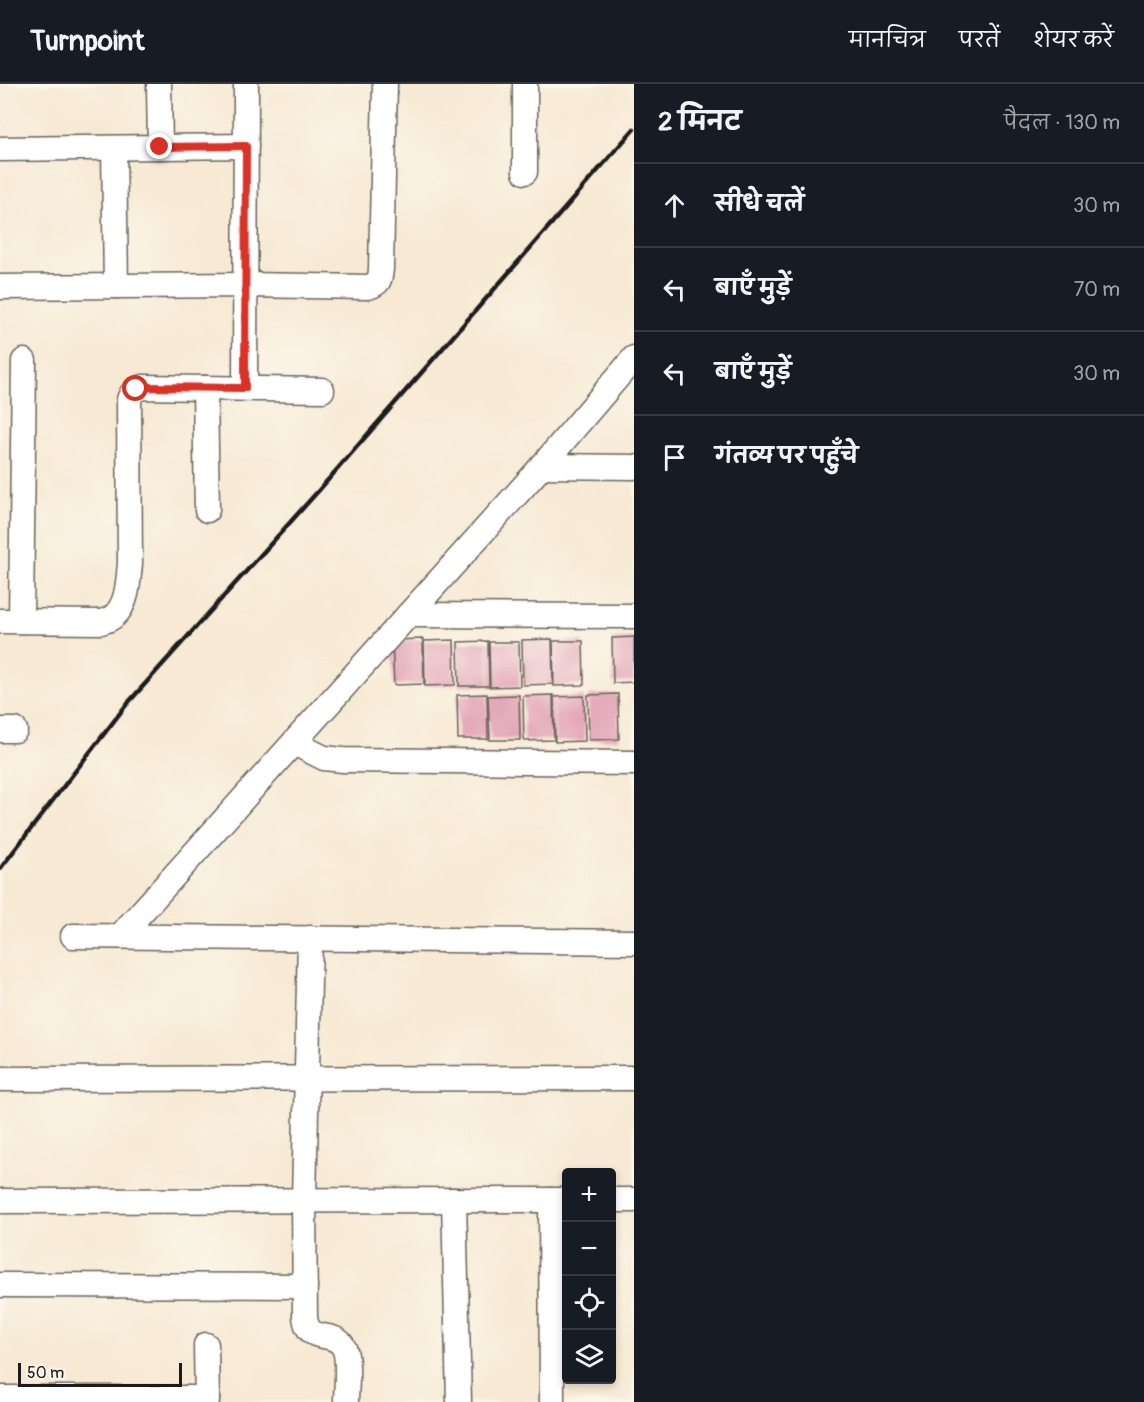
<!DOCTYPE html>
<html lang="hi">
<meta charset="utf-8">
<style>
body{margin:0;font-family:Pangolin,"Playpen Sans Deva",sans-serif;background:#242831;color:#f1f3f6}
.controls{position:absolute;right:18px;bottom:18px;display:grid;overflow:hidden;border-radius:6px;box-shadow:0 3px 9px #0003}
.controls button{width:54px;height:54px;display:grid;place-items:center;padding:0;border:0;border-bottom:2px solid #363941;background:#171b24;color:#f1f3f6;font:30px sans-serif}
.scale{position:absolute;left:18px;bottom:15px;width:164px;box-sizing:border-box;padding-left:6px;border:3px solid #1c1c1c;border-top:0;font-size:16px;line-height:21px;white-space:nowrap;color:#1c1c1c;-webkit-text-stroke:4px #fbf7ec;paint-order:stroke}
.stop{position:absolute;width:18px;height:18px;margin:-14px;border:4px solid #d93025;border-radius:50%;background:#fff}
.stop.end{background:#d93025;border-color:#fff;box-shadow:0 2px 6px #0008}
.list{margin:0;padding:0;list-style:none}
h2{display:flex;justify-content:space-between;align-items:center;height:78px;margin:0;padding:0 24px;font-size:26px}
h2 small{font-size:20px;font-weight:400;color:#9ea1a6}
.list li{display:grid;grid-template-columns:39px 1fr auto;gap:18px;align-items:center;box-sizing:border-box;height:84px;padding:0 24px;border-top:2px solid #363941}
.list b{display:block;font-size:22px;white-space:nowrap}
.list em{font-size:20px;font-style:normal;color:#9ea1a6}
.icon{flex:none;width:33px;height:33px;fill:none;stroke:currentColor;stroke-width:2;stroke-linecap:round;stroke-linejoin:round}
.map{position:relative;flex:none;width:634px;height:1318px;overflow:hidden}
header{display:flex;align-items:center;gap:36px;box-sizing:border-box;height:84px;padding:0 30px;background:#171b24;border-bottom:2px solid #363941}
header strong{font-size:28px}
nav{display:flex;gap:33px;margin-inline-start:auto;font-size:21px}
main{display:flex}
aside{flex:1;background:#171b24}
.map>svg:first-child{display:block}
.building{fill:#dd8fa8}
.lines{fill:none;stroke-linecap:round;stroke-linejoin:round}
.minor-casing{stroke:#69645c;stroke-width:27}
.minor{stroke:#fff;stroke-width:24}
.rail{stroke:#1c1c1c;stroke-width:4.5}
.route{stroke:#d93025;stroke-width:8}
</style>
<header>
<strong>Turnpoint</strong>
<nav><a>मानचित्र</a><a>परतें</a><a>शेयर करें</a></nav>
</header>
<main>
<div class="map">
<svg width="634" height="1318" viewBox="0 0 634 1318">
<rect width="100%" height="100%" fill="#fbf7ec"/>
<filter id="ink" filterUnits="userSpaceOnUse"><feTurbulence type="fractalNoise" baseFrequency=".0167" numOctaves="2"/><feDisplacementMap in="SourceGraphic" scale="12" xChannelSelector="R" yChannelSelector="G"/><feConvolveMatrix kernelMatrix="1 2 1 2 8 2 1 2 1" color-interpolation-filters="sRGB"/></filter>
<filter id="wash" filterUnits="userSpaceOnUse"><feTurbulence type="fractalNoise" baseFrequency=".008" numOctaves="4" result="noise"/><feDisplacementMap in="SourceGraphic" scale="24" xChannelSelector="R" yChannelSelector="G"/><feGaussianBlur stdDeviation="1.35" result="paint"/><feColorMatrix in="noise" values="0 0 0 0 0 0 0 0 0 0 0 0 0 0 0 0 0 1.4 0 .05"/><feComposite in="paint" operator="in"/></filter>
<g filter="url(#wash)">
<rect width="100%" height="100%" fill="#f7e9d3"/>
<g id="blocks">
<g class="building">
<polygon points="634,553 634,598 613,599 612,554"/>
<polygon points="423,555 424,600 394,601 392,556"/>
<polygon points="552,555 553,600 523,601 522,556"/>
<polygon points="454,556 455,601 425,602 424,557"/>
<polygon points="488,557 489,602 459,602 458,558"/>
<polygon points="553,557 583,557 584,601 554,602"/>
<polygon points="489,558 519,558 520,602 490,603"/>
<polygon points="487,610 488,655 458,655 457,611"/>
<polygon points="618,610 619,655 589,656 588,611"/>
<polygon points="519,611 520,656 490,656 488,612"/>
<polygon points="553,611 554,656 524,657 523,612"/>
<polygon points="584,612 585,657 555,658 554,613"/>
</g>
</g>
</g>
<g filter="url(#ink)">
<use href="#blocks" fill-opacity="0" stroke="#69645c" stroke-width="1.5"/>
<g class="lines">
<defs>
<g id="minor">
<polyline points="159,0 160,63"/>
<polyline points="525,0 525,88"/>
<polyline points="114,64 116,202"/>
<polyline points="0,65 246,62"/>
<path d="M0,203L246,201L368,203C379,200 380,196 381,185L385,0"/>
<polyline points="205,304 207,426"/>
<polyline points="245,304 246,0"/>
<polyline points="542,382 634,383"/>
<polyline points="408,531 634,532"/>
<path d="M0,537L101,538C105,537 111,535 114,532C128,520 128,497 130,480L129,316C131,308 135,305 143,303L322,306"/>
<polyline points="21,537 24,277"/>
<polyline points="0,646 15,646"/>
<polyline points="294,659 324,674 343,676 634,679"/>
<polyline points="73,852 634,858"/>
<polyline points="120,852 542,382 634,274"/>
<path d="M310,854L304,1116L305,1233C308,1261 332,1245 343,1262C350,1273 346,1304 346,1318"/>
<polyline points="0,995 634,994"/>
<polyline points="454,1116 459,1318"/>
<polyline points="551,1116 552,1318"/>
<polyline points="612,1116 634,1116"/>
<polyline points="0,1117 566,1116"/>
<polyline points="0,1201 305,1202"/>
<polyline points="206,1261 207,1318"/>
<polyline points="0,1314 207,1314"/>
</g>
</defs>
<use href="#minor" class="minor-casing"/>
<use href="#minor" class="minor"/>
<polyline class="rail" points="0,785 127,620 320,405 634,45"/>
</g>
</g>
<g class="lines" filter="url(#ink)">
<polyline class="route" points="136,305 143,303 245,304 246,62 160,63"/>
</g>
</svg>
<div class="controls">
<button>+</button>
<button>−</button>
<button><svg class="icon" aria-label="locate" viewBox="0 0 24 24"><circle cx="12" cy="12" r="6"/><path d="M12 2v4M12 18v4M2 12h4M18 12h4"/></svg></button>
<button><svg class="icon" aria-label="layers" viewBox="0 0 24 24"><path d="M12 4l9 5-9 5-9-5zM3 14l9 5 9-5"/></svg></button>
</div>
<div class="scale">50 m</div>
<div class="stop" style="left:136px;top:305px"></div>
<div class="stop end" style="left:160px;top:63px"></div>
</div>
<aside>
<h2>2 मिनट<small>पैदल · 130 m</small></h2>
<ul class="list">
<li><svg class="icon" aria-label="ahead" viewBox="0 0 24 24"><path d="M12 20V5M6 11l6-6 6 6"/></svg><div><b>सीधे चलें</b></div><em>30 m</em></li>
<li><svg class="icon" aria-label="left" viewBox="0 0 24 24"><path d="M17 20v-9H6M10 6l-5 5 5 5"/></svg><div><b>बाएँ मुड़ें</b></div><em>70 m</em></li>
<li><svg class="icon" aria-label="left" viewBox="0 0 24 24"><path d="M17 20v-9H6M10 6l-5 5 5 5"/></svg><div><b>बाएँ मुड़ें</b></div><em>30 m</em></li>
<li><svg class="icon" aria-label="arrive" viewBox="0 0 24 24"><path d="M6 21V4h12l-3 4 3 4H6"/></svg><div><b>गंतव्य पर पहुँचे</b></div></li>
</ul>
</aside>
</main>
